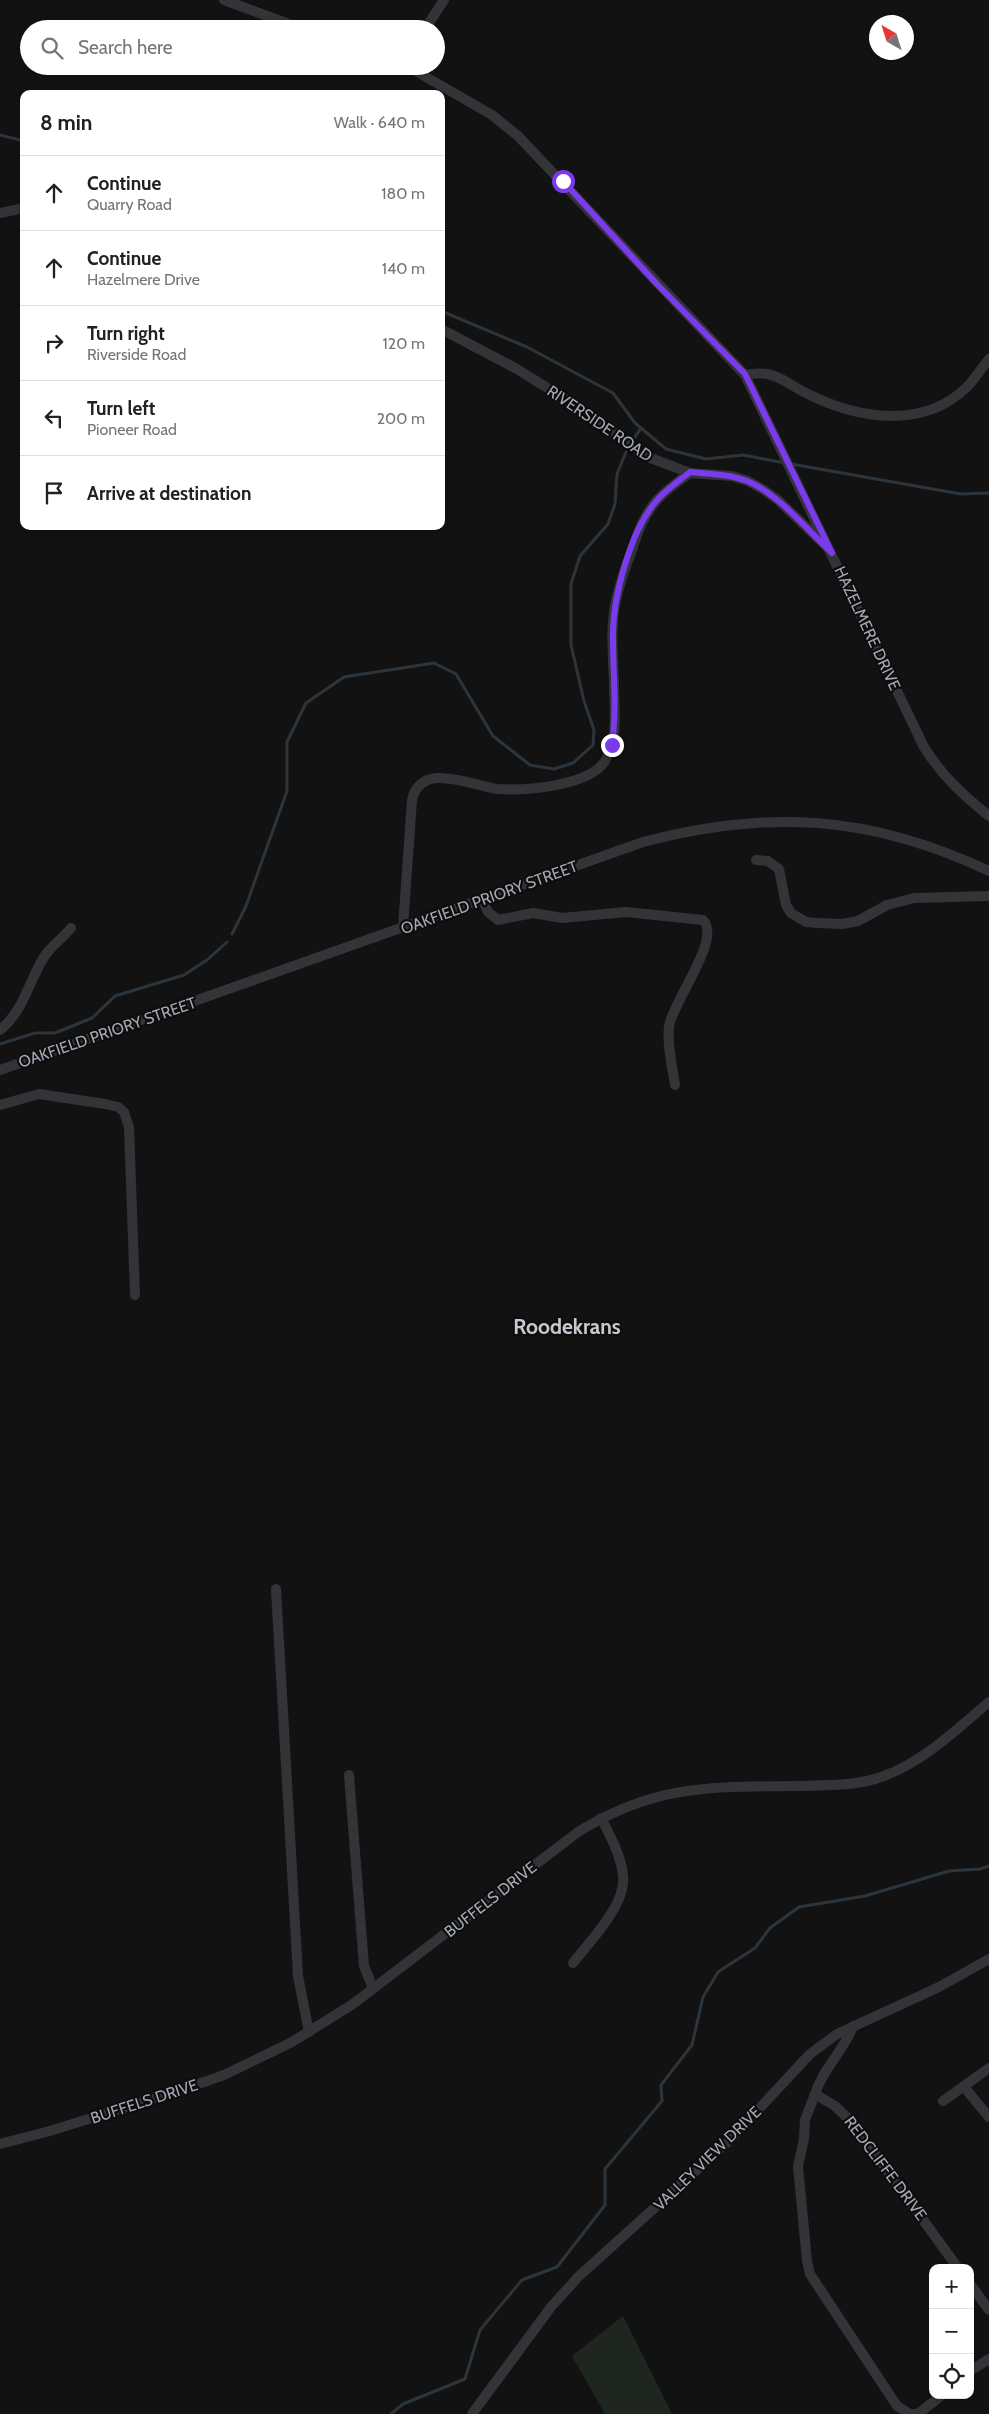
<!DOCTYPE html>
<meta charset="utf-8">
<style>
body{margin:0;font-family:Cabin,sans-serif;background:#f2f2f2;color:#202124}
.controls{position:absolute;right:15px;bottom:15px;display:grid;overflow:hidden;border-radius:10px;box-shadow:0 1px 4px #0004}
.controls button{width:45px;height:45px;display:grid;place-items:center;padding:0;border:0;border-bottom:1px solid #e0e0e0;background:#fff;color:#202124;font:25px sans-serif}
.compass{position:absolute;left:869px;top:15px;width:45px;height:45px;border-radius:50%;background:#fff;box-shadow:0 1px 4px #0004;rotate:321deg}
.stop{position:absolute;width:15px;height:15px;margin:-11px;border:4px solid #7c3aed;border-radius:50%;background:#fff}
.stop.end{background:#7c3aed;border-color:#fff;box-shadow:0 1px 5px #0008}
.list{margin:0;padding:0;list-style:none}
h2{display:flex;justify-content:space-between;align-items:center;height:65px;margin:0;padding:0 20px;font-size:21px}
h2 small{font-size:16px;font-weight:400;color:#757577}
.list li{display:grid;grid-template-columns:32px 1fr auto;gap:15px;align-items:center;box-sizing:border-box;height:75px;padding:0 20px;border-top:1px solid #e0e0e0}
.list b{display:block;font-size:19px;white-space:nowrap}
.list p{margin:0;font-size:16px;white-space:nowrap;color:#757577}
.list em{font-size:16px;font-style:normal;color:#757577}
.icon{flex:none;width:28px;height:28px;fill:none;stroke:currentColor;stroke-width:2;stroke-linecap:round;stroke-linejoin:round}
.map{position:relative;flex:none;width:989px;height:2414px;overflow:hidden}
.search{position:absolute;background:#fff;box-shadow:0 1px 4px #0004;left:20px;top:20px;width:425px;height:55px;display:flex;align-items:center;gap:12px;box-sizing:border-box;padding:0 18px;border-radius:28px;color:#757577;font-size:19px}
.panel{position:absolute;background:#fff;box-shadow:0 1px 4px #0004;left:20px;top:90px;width:425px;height:440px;border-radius:10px}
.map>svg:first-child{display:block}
.green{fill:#1e261f}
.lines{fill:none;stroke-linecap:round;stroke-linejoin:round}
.stream{stroke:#2c353b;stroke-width:3}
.minor{stroke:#333438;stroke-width:10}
.route{stroke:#7c3aed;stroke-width:6}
.labels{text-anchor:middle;stroke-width:4.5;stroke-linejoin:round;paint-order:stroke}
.street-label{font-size:16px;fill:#a4a9b3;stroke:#0d0d0e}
.district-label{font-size:21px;font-weight:bold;fill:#c5c8cf;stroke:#0d0d0e}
</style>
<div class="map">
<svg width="989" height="2414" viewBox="0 0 989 2414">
<rect width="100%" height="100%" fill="#121213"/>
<polygon class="green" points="623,2316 672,2414 605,2414 572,2356"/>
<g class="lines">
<g class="stream">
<polyline points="0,135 24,141"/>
<polyline points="441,311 527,347 613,393 635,423 666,449 706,459 743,455 785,463"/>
<polyline points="635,437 641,428"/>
<polyline points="791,464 961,494 989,493"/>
<polyline points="232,934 246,906 287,791 287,742 306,703 344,677 434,663 456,674 493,736 530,765 554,769 573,763 593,745 594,730 584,701 571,645 571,584 580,556 608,524 615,504 617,474 626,452"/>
<polyline points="0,1044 35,1033 55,1033 92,1018 115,996 184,975 207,960 227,942"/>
<polyline points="391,2414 403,2404 465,2379 480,2330 522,2280 557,2267 605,2205 605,2169 662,2101 661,2085 692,2045 703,1997 718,1972 755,1948 770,1928 799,1907 865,1896 949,1871 980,1869 989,1866"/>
</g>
<g class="minor">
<polyline points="224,0 302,29"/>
<polyline points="425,29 444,0"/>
<path d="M407,66L492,115L518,136L745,375L924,747C942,776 963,795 989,816"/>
<polyline points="0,213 24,208"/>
<polyline points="441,329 517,369 581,409 648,457 690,473 732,476 748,481 764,490 778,500 828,548"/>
<path d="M745,375C776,369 783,382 808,394C858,419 924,430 968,386C975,378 982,368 989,359"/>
<polyline points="756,860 768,861 779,869 786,905 791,913 806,922 817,923 842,924 858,921 887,905 914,898 989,896"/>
<path d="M482,899L488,912L498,920L533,913L562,918L626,912L703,920C722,939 673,1001 669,1026C667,1045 672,1066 675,1085"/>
<path d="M403,927L412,800C421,760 472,786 498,789C525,791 589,786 605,761C619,738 614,709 614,683C613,656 610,627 616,600C620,584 625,568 631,553C637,534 644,514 658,499C667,489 679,481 690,473"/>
<path d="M0,1030C23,1012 29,981 44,957C51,946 63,938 71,928"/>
<path d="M0,1070L643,842C769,809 870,815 989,871"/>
<polyline points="0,1105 39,1094 105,1104 118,1107 124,1112 129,1127 135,1295"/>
<polyline points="276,1589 298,1976 309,2032"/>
<polyline points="349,1775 364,1966 373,1988"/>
<path d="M573,1963C590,1941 627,1904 623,1875C621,1856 610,1835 601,1818"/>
<path d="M853,2026C844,2051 823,2068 815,2094L835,2106L852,2122L958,2268"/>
<polyline points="964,2087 989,2117"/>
<polyline points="815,2094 805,2120 804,2139 798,2166 807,2261 810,2274 897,2406 910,2414"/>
<polyline points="943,2101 989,2068"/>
<path d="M0,2144L50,2131L187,2088L224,2075L292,2042L353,2004L578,1832C654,1785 708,1787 793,1786C823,1785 855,1787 884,1776C924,1761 956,1730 989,1702"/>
<polyline points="970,2284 989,2310"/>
<polyline points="970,2371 989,2359"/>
<polyline points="472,2414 551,2307 578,2277 732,2138 810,2054 837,2034 939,1987 989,1959"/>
<polyline points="911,2414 918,2414 942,2395"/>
</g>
</g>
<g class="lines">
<path class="route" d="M563,181L656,283L745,374L832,553C807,530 779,494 747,481C729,474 709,474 690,472C679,481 667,489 658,499C630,530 612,599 613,639C613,674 617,710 612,745"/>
</g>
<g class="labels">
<g class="street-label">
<text transform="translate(600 423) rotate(34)" y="6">RIVERSIDE ROAD</text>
<text transform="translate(868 628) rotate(65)" y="6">HAZELMERE DRIVE</text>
<text transform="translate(489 897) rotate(-20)" y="6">OAKFIELD PRIORY STREET</text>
<text transform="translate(107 1032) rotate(-19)" y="6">OAKFIELD PRIORY STREET</text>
<text transform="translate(490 1899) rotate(-38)" y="6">BUFFELS DRIVE</text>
<text transform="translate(144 2101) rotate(-18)" y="6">BUFFELS DRIVE</text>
<text transform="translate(707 2158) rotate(-44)" y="6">VALLEY VIEW DRIVE</text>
<text transform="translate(886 2168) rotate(53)" y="6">REDCLIFFE DRIVE</text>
</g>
<g class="district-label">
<text x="567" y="1334">Roodekrans</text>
</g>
</g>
</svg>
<div class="controls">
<button>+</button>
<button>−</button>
<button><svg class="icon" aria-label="locate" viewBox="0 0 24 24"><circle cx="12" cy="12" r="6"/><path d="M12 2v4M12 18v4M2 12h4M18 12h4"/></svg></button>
</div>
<svg class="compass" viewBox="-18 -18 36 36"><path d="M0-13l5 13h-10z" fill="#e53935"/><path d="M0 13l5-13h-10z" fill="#757577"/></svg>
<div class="stop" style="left:563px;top:181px"></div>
<div class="stop end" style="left:612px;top:745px"></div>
<div class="search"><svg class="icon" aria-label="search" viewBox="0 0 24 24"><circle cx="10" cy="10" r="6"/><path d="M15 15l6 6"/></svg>Search here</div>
<section class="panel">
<h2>8 min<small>Walk · 640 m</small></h2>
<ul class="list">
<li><svg class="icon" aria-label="ahead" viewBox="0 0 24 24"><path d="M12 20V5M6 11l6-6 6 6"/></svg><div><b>Continue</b><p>Quarry Road</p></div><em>180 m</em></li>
<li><svg class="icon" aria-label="ahead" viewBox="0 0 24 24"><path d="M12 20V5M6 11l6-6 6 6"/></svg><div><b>Continue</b><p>Hazelmere Drive</p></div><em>140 m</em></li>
<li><svg class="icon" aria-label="right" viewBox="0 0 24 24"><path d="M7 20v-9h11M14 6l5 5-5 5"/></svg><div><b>Turn right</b><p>Riverside Road</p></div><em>120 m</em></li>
<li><svg class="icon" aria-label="left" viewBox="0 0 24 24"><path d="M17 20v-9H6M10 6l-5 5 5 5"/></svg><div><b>Turn left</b><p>Pioneer Road</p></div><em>200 m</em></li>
<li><svg class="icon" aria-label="arrive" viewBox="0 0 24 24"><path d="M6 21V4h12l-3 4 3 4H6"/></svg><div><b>Arrive at destination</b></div></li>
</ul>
</section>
</div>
